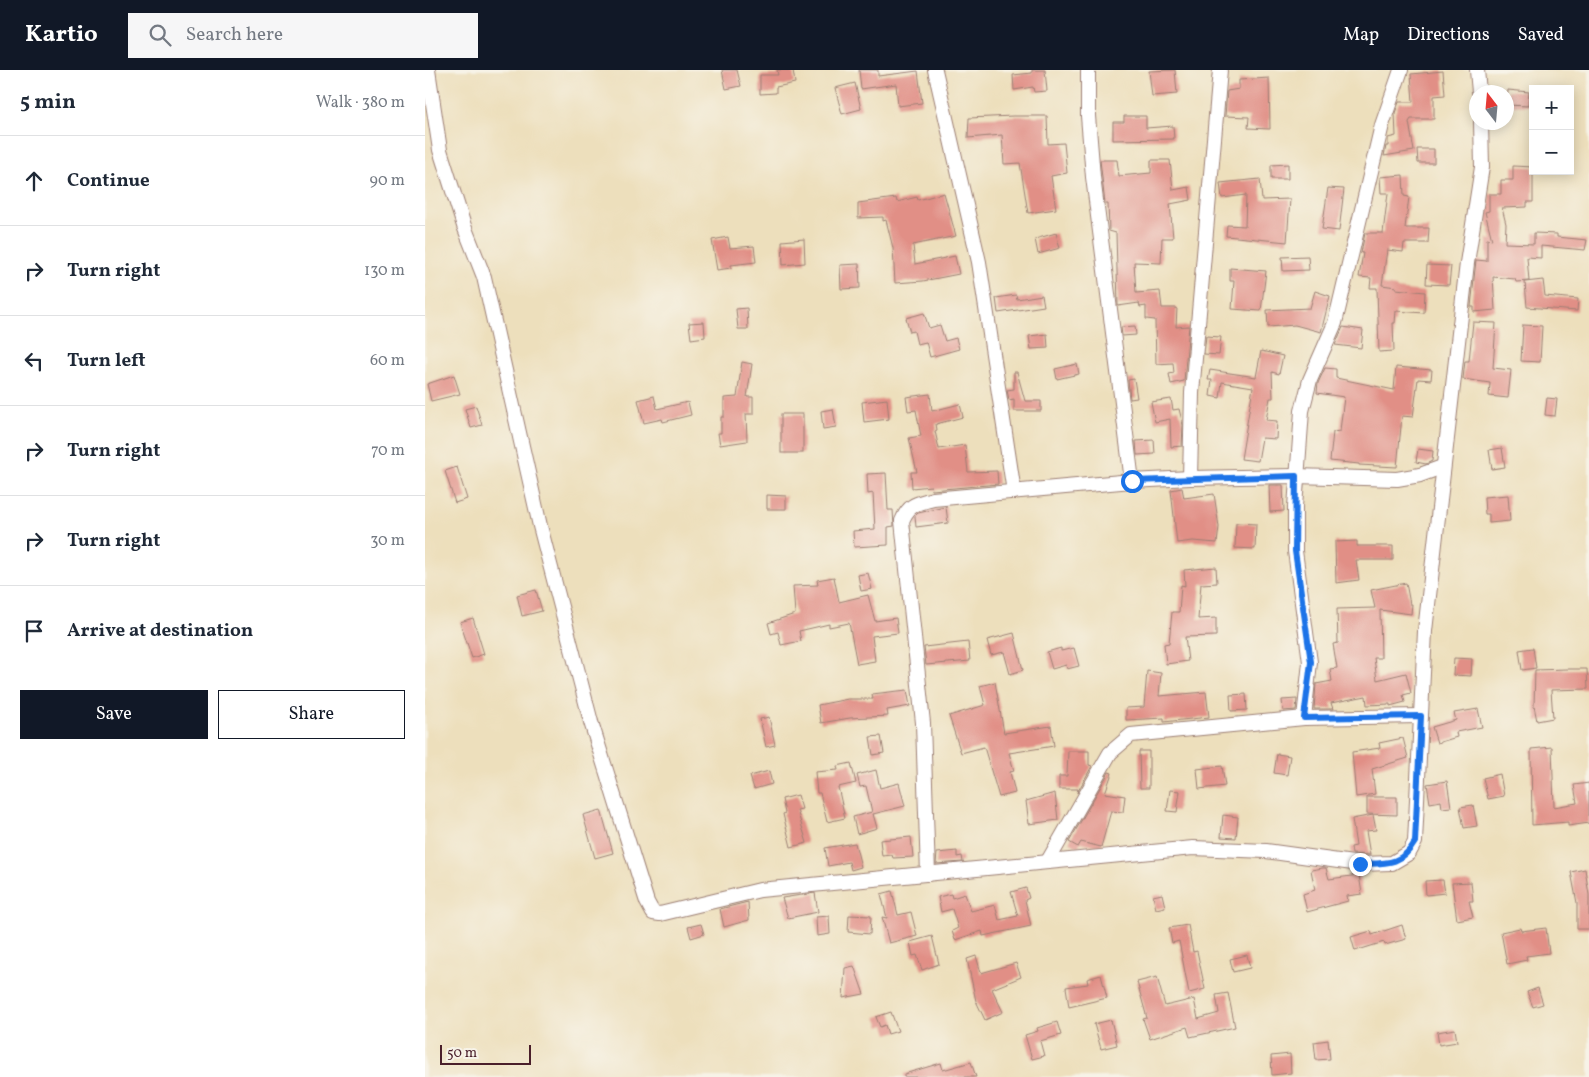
<!DOCTYPE html>
<meta charset="utf-8">
<style>
body{margin:0;font-family:Vollkorn,serif;background:#f6f6f7;color:#1f2937}
.controls{position:absolute;right:15px;top:15px;display:grid;overflow:hidden;border-radius:0px;box-shadow:0 2px 12px #0003}
.controls button{width:45px;height:45px;display:grid;place-items:center;padding:0;border:0;border-bottom:1px solid #e0e1e3;background:#fff;color:#1f2937;font:25px sans-serif}
.compass{position:absolute;left:1044px;top:15px;width:45px;height:45px;border-radius:50%;background:#fff;box-shadow:0 2px 12px #0003;rotate:344deg}
.scale{position:absolute;left:15px;bottom:12px;width:91px;box-sizing:border-box;padding-left:5px;border:2px solid #4a1f2b;border-top:0;font-size:14px;line-height:18px;white-space:nowrap;color:#4a1f2b;-webkit-text-stroke:4px #f7f3e8;paint-order:stroke}
.stop{position:absolute;width:15px;height:15px;margin:-11px;border:4px solid #1a73e8;border-radius:50%;background:#fff}
.stop.end{background:#1a73e8;border-color:#fff;box-shadow:0 1px 5px #0008}
.list{margin:0;padding:0;list-style:none}
h2{display:flex;justify-content:space-between;align-items:center;height:65px;margin:0;padding:0 20px;font-size:21px}
h2 small{font-size:16px;font-weight:400;color:#747a83}
.list li{display:grid;grid-template-columns:32px 1fr auto;gap:15px;align-items:center;box-sizing:border-box;height:90px;padding:0 20px;border-top:1px solid #e0e1e3}
.list b{display:block;font-size:19px;white-space:nowrap}
.list em{font-size:16px;font-style:normal;color:#747a83}
.actions{display:flex;gap:10px;padding:15px 20px}
.actions a{flex:1;padding:11px 0;border:1px solid #111827;border-radius:0px;text-align:center;font-size:18px;color:#111827}
.actions .main{background:#111827;color:#fff}
.icon{flex:none;width:28px;height:28px;fill:none;stroke:currentColor;stroke-width:2;stroke-linecap:round;stroke-linejoin:round}
.map{position:relative;flex:none;width:1164px;height:1007px;overflow:hidden}
header{display:flex;align-items:center;gap:30px;box-sizing:border-box;height:70px;padding:0 25px;background:#111827;color:#fff}
header strong{font-size:24px}
nav{display:flex;gap:28px;margin-inline-start:auto;font-size:18px}
.search{width:350px;height:45px;background:#f6f6f7;display:flex;align-items:center;gap:12px;box-sizing:border-box;padding:0 18px;border-radius:0px;color:#747a83;font-size:19px}
main{display:flex}
aside{flex:1;background:#fff}
.map>svg:first-child{display:block}
.building{fill:#e18f86}
.lines{fill:none;stroke-linecap:round;stroke-linejoin:round}
.minor-casing{stroke:#9c7f74;stroke-width:16}
.minor{stroke:#fff;stroke-width:14}
.route{stroke:#1a73e8;stroke-width:6}
</style>
<header>
<strong>Kartio</strong>
<div class="search"><svg class="icon" aria-label="search" viewBox="0 0 24 24"><circle cx="10" cy="10" r="6"/><path d="M15 15l6 6"/></svg>Search here</div>
<nav><a>Map</a><a>Directions</a><a>Saved</a></nav>
</header>
<main>
<aside>
<h2>5 min<small>Walk · 380 m</small></h2>
<ul class="list">
<li><svg class="icon" aria-label="ahead" viewBox="0 0 24 24"><path d="M12 20V5M6 11l6-6 6 6"/></svg><div><b>Continue</b></div><em>90 m</em></li>
<li><svg class="icon" aria-label="right" viewBox="0 0 24 24"><path d="M7 20v-9h11M14 6l5 5-5 5"/></svg><div><b>Turn right</b></div><em>130 m</em></li>
<li><svg class="icon" aria-label="left" viewBox="0 0 24 24"><path d="M17 20v-9H6M10 6l-5 5 5 5"/></svg><div><b>Turn left</b></div><em>60 m</em></li>
<li><svg class="icon" aria-label="right" viewBox="0 0 24 24"><path d="M7 20v-9h11M14 6l5 5-5 5"/></svg><div><b>Turn right</b></div><em>70 m</em></li>
<li><svg class="icon" aria-label="right" viewBox="0 0 24 24"><path d="M7 20v-9h11M14 6l5 5-5 5"/></svg><div><b>Turn right</b></div><em>30 m</em></li>
<li><svg class="icon" aria-label="arrive" viewBox="0 0 24 24"><path d="M6 21V4h12l-3 4 3 4H6"/></svg><div><b>Arrive at destination</b></div></li>
</ul>
<div class="actions"><a class="main">Save</a><a>Share</a></div>
</aside>
<div class="map">
<svg width="1164" height="1007" viewBox="0 0 1164 1007">
<rect width="100%" height="100%" fill="#f7f3e8"/>
<filter id="ink" filterUnits="userSpaceOnUse"><feTurbulence type="fractalNoise" baseFrequency=".02" numOctaves="2"/><feDisplacementMap in="SourceGraphic" scale="10" xChannelSelector="R" yChannelSelector="G"/><feConvolveMatrix kernelMatrix="1 2 1 2 8 2 1 2 1" color-interpolation-filters="sRGB"/></filter>
<filter id="wash" filterUnits="userSpaceOnUse"><feTurbulence type="fractalNoise" baseFrequency=".0096" numOctaves="4" result="noise"/><feDisplacementMap in="SourceGraphic" scale="20" xChannelSelector="R" yChannelSelector="G"/><feGaussianBlur stdDeviation="1.12" result="paint"/><feColorMatrix in="noise" values="0 0 0 0 0 0 0 0 0 0 0 0 0 0 0 0 0 1.4 0 .05"/><feComposite in="paint" operator="in"/></filter>
<g filter="url(#wash)">
<rect width="100%" height="100%" fill="#eddfbc"/>
<g id="blocks">
<g class="building">
<polygon points="297,0 312,0 316,16 301,19"/>
<polygon points="352,0 368,0 370,13 351,17 351,23 335,24 335,5 353,5"/>
<polygon points="434,0 453,0 453,6 493,1 497,33 473,36 471,14 436,19"/>
<polygon points="607,0 620,0 622,21 609,22 608,17 589,20 588,5 607,3"/>
<polygon points="750,0 752,24 727,26 724,1"/>
<polygon points="1018,1 1020,25 1009,26 1009,49 986,49 984,52 989,81 959,86 961,76 963,76 963,68 971,66 970,43 974,32 988,32 986,4"/>
<polygon points="844,8 845,59 823,58 824,47 800,46 802,21 814,19 814,10"/>
<polygon points="430,13 436,39 417,44 410,18"/>
<polygon points="1083,20 1104,22 1103,36 1082,35"/>
<polygon points="588,46 622,46 623,74 639,73 642,103 626,106 631,139 603,143 595,93 579,94 577,65 543,68 544,48"/>
<polygon points="699,46 721,46 721,58 748,56 749,69 688,70 688,52 699,52"/>
<polygon points="992,79 1009,79 1009,93 993,93"/>
<polygon points="675,90 692,90 694,106 726,103 726,90 745,90 748,120 764,117 766,130 745,134 748,168 737,168 736,193 709,192 711,223 735,221 737,238 752,238 751,257 764,256 759,311 746,314 744,304 749,303 748,293 731,294 730,250 721,249 721,236 715,237 714,233 693,236 691,163 684,161 683,134 680,134"/>
<polygon points="863,94 863,109 846,109 846,95"/>
<polygon points="1088,96 1108,97 1108,132 1102,132 1102,137 1077,138 1081,154 1080,173 1109,174 1109,163 1132,164 1132,167 1162,170 1160,180 1116,176 1116,188 1102,187 1104,211 1091,212 1090,209 1068,207 1070,240 1049,242 1049,237 1046,237 1051,190 1062,191 1062,169 1067,170 1060,142 1064,141 1064,124 1076,124 1076,110 1088,110"/>
<polygon points="978,105 979,126 984,127 980,158 1004,158 1003,173 979,173 978,182 962,180 957,215 971,217 971,219 1000,222 999,243 971,241 970,253 968,253 969,281 954,282 952,218 945,218 946,208 934,207 938,183 936,183 940,163 958,163 963,123 956,123 955,107"/>
<polygon points="835,109 837,130 865,129 862,172 801,166 802,155 820,156 821,125 797,128 795,113"/>
<polygon points="903,118 919,119 914,161 897,159"/>
<polygon points="519,123 531,166 488,175 490,194 530,186 534,204 498,211 470,213 468,178 461,150 458,151 458,147 433,148 433,133 471,128 472,132 492,127 493,130"/>
<polygon points="631,163 635,178 613,184 610,169"/>
<polygon points="303,167 305,178 329,176 331,192 306,195 306,198 292,200 287,170"/>
<polygon points="379,169 380,193 358,195 357,171"/>
<polygon points="883,186 884,200 858,201 857,187"/>
<polygon points="434,194 435,218 416,219 415,195"/>
<polygon points="1002,195 1026,196 1024,215 1001,214"/>
<polygon points="805,198 841,201 836,241 807,239 809,211 805,211"/>
<polygon points="1118,210 1120,226 1153,229 1152,241 1102,237 1100,212"/>
<polygon points="890,221 905,226 896,262 870,255 843,257 842,240 885,238"/>
<polygon points="591,225 592,229 617,225 619,236 573,243 571,228"/>
<polygon points="322,238 323,259 313,259 311,239"/>
<polygon points="499,243 504,258 515,255 520,271 531,268 534,279 505,287 501,272 492,274 489,261 485,262 481,248"/>
<polygon points="279,252 280,267 266,269 264,253"/>
<polygon points="1048,252 1071,253 1068,298 1086,300 1083,328 1064,326 1065,313 1038,309 1040,291 1044,291"/>
<polygon points="1098,255 1117,256 1115,292 1096,291"/>
<polygon points="710,256 711,265 697,266 696,257"/>
<polygon points="918,257 938,260 936,278 910,275"/>
<polygon points="622,264 623,278 606,279 604,266"/>
<polygon points="781,266 796,267 794,285 779,284"/>
<polygon points="836,281 858,286 854,304 847,302 848,328 845,328 841,350 852,351 851,369 837,368 833,391 816,389 828,317 797,312 795,328 785,326 787,310 783,310 785,300 831,307"/>
<polygon points="317,292 327,294 322,327 328,327 328,344 321,344 322,371 295,375 293,363 296,363 296,347 299,347 299,328 312,327"/>
<polygon points="652,294 654,304 632,309 630,299"/>
<polygon points="971,297 1007,300 1006,310 993,309 988,347 977,346 972,397 934,395 934,394 905,391 908,362 915,361 919,327 892,323 893,313 900,298 911,299 911,308 969,320"/>
<polygon points="589,302 592,302 600,331 616,331 616,341 589,341 589,329 584,330 582,320 589,319"/>
<polygon points="29,305 35,324 6,331 2,314"/>
<polygon points="709,309 712,328 705,329 703,310"/>
<polygon points="505,324 507,341 535,334 538,347 511,354 512,360 510,361 514,379 540,375 543,402 572,401 573,414 507,420 506,416 487,418 486,402 492,402 484,368 496,366 491,340 483,341 481,327"/>
<polygon points="229,326 232,339 263,332 266,345 238,352 237,349 219,353 213,330"/>
<polygon points="1122,328 1132,329 1130,346 1120,345"/>
<polygon points="462,329 464,349 439,352 437,332"/>
<polygon points="746,329 748,340 754,339 758,355 757,376 746,377 745,349 730,352 726,332"/>
<polygon points="51,336 57,355 46,358 40,339"/>
<polygon points="408,339 411,357 398,359 396,341"/>
<rect x="356" y="344" width="22" height="39"/>
<polygon points="729,370 730,384 712,385 711,371"/>
<polygon points="1077,378 1080,397 1067,399 1064,380"/>
<polygon points="993,379 1008,381 1007,391 1001,394 991,392"/>
<polygon points="32,397 42,429 30,433 20,401"/>
<polygon points="461,403 463,440 468,440 469,456 463,457 463,475 429,477 428,461 450,459 448,423 443,424 442,404"/>
<polygon points="844,415 858,415 859,441 845,442"/>
<polygon points="757,418 759,428 789,424 794,457 792,473 768,471 752,473 746,420"/>
<polygon points="342,425 361,426 361,439 342,439"/>
<polygon points="1083,425 1085,451 1064,453 1064,444 1060,444 1059,427"/>
<polygon points="521,437 523,453 491,457 490,446 493,443"/>
<polygon points="811,453 831,454 830,479 810,478"/>
<polygon points="932,471 932,476 968,476 968,490 931,490 934,510 911,513 910,472"/>
<polygon points="791,497 792,513 776,514 773,549 791,548 791,566 760,567 763,591 741,594 739,574 744,573 747,542 754,542 756,515 760,516 759,500"/>
<polygon points="443,503 447,519 436,521 433,505"/>
<polygon points="409,507 414,532 443,525 450,551 471,548 473,563 447,566 450,591 432,594 424,553 404,557 404,554 374,561 376,571 356,575 353,562 346,564 343,553 370,544 368,516 393,515 392,510"/>
<polygon points="981,513 985,534 987,534 986,544 955,540 956,588 949,588 952,610 981,603 986,623 978,625 980,632 965,636 965,634 942,635 941,626 906,633 908,639 889,639 891,614 907,611 905,599 912,598 908,574 913,573 912,539 950,538 946,520"/>
<polygon points="111,520 117,541 97,546 92,525"/>
<polygon points="48,548 59,584 47,588 35,552"/>
<polygon points="589,563 598,600 585,604 579,582 566,585 562,570"/>
<polygon points="543,572 545,591 501,595 499,577"/>
<polygon points="636,578 636,581 649,578 654,596 642,599 641,595 627,599 622,582"/>
<polygon points="1108,578 1111,598 1097,600 1094,580"/>
<polygon points="1029,588 1047,589 1046,606 1028,605"/>
<polygon points="1141,599 1162,599 1163,619 1126,620 1128,648 1112,651 1109,636 1110,600"/>
<polygon points="722,601 736,603 734,626 781,622 784,647 739,652 739,648 701,650 701,638 719,637"/>
<polygon points="570,612 579,663 626,656 629,676 584,683 589,701 585,702 590,723 574,727 559,677 536,683 524,646 560,635 555,616"/>
<polygon points="482,620 485,636 462,640 463,646 425,648 396,653 393,635 423,629 448,629 447,624"/>
<polygon points="821,624 822,640 806,641 805,625"/>
<polygon points="872,629 871,640 858,641 857,630"/>
<polygon points="1053,639 1057,657 1031,662 1032,667 1012,673 1007,657 1031,650 1029,643"/>
<polygon points="344,647 350,675 341,677 335,649"/>
<polygon points="456,666 459,683 448,685 445,667"/>
<polygon points="978,668 983,688 947,699 950,724 931,727 927,682 955,678 954,673"/>
<polygon points="1127,677 1129,737 1152,733 1149,715 1164,713 1164,753 1143,756 1143,752 1107,755 1106,679"/>
<polygon points="643,681 664,681 664,695 667,696 652,723 653,719 634,719 634,706 642,706"/>
<polygon points="714,681 724,681 724,718 715,718"/>
<polygon points="852,684 865,686 862,705 849,703"/>
<polygon points="426,693 431,713 413,717 420,748 402,752 395,723 392,723 390,702 413,700 412,696"/>
<polygon points="797,696 800,716 774,719 772,699"/>
<polygon points="451,700 455,718 474,713 480,736 448,744 452,758 432,764 428,747 447,742 441,716 435,717 432,705"/>
<polygon points="344,701 347,714 329,719 325,706"/>
<polygon points="684,702 687,703 680,723 700,726 698,742 686,741 676,777 656,772 653,777 644,772"/>
<polygon points="1075,704 1079,726 1063,729 1058,708"/>
<polygon points="1022,711 1026,737 1017,738 1016,731 1005,733 1002,714"/>
<polygon points="745,720 755,721 752,742 742,741"/>
<polygon points="630,723 633,750 604,754 601,731"/>
<polygon points="373,725 377,739 372,740 382,773 366,777 358,744 360,743 357,729"/>
<polygon points="942,727 972,727 972,745 942,744"/>
<polygon points="1048,735 1052,756 1039,758 1035,737"/>
<polygon points="176,740 188,783 170,788 158,745"/>
<polygon points="798,745 813,747 811,768 796,767"/>
<polygon points="948,745 951,760 941,761 945,785 927,784 926,777 931,776 927,749"/>
<polygon points="486,767 488,787 468,788 467,785 457,786 455,770"/>
<polygon points="430,773 436,797 426,800 424,792 403,796 400,778"/>
<polygon points="532,781 532,787 537,786 538,792 511,794 512,783"/>
<polygon points="898,798 901,798 904,809 934,805 937,824 922,826 923,831 882,842 878,824 890,820 886,800"/>
<polygon points="1160,799 1164,825 1164,859 1152,859 1152,833 1146,802"/>
<polygon points="1018,810 1020,823 1001,825 1000,811"/>
<polygon points="1046,812 1048,831 1044,831 1048,847 1032,850 1027,813"/>
<polygon points="601,818 604,828 600,830 606,856 558,866 557,861 530,870 527,861 533,858 527,839 516,842 513,827 526,824 527,828 540,824 546,841 570,835 574,850 593,846 586,822"/>
<polygon points="467,821 473,845 486,842 492,866 464,873 457,847 462,848 456,824"/>
<polygon points="390,823 393,842 363,848 357,828"/>
<polygon points="737,824 740,837 731,839 728,826"/>
<polygon points="323,832 324,850 299,857 295,839"/>
<polygon points="424,845 446,846 445,864 423,862"/>
<polygon points="404,846 405,864 392,866 391,847"/>
<polygon points="276,854 279,864 266,868 263,857"/>
<polygon points="763,855 768,882 772,881 780,919 764,923 754,871 747,873 744,858"/>
<polygon points="977,855 981,869 960,875 959,872 930,881 926,867 946,861 947,865"/>
<polygon points="1095,858 1096,861 1121,858 1124,883 1101,886 1102,890 1082,894 1076,862"/>
<polygon points="507,866 514,894 497,900 492,885 488,886 485,872"/>
<polygon points="822,885 825,898 808,902 805,889"/>
<polygon points="551,886 556,903 591,893 596,907 567,919 578,942 560,950 551,931 542,889"/>
<polygon points="429,896 439,924 418,928 420,898"/>
<polygon points="676,905 682,928 644,937 641,917 663,914 662,909"/>
<polygon points="732,907 740,936 769,929 773,949 794,943 791,925 803,923 810,957 765,967 762,957 725,969 718,949 722,948 712,912"/>
<polygon points="1113,918 1118,934 1108,937 1102,922"/>
<polygon points="466,942 473,961 463,964 460,955 455,957 451,947"/>
<polygon points="686,950 692,975 676,979 669,954"/>
<polygon points="632,952 636,965 615,971 619,986 607,989 600,965 613,961 612,958"/>
<polygon points="1030,959 1032,972 1014,975 1012,962"/>
<polygon points="903,970 905,989 891,990 889,972"/>
<polygon points="865,984 866,1003 847,1005 846,986"/>
<polygon points="546,992 551,1007 479,1007 479,1004 516,993 518,1000"/>
</g>
</g>
</g>
<g filter="url(#ink)">
<use href="#blocks" fill-opacity="0" stroke="#9c7f74" stroke-width="1"/>
<g class="lines">
<defs>
<g id="minor">
<polyline points="3,0 15,80 39,156 59,207 115,456 166,652 222,832 228,843 235,844 335,820 768,778 841,781 935,794 967,793 984,783 990,772 1000,561 1042,193 1057,97 1056,52"/>
<polyline points="510,0 554,192 589,422"/>
<polyline points="663,0 663,46 668,107 707,411"/>
<polyline points="1052,0 1054,22"/>
<polyline points="765,408 767,323 795,0"/>
<polyline points="879,648 885,592 870,481 870,437 877,341 885,310 910,253 957,55 976,0"/>
<polyline points="623,791 685,683 706,665 879,648 996,646"/>
<path d="M503,804L498,653L477,451C484,434 491,434 508,429L707,411L765,408L871,406L972,409L995,405L1017,397"/>
</g>
</defs>
<use href="#minor" class="minor-casing"/>
<use href="#minor" class="minor"/>
</g>
</g>
<g class="lines" filter="url(#ink)">
<path class="route" d="M707,411L871,406L870,481L886,592L879,648L996,646L990,772C976,796 960,793 935,794"/>
</g>
</svg>
<div class="controls">
<button>+</button>
<button>−</button>
</div>
<svg class="compass" viewBox="-18 -18 36 36"><path d="M0-13l5 13h-10z" fill="#e53935"/><path d="M0 13l5-13h-10z" fill="#747a83"/></svg>
<div class="scale">50 m</div>
<div class="stop" style="left:707px;top:411px"></div>
<div class="stop end" style="left:935px;top:794px"></div>
</div>
</main>
